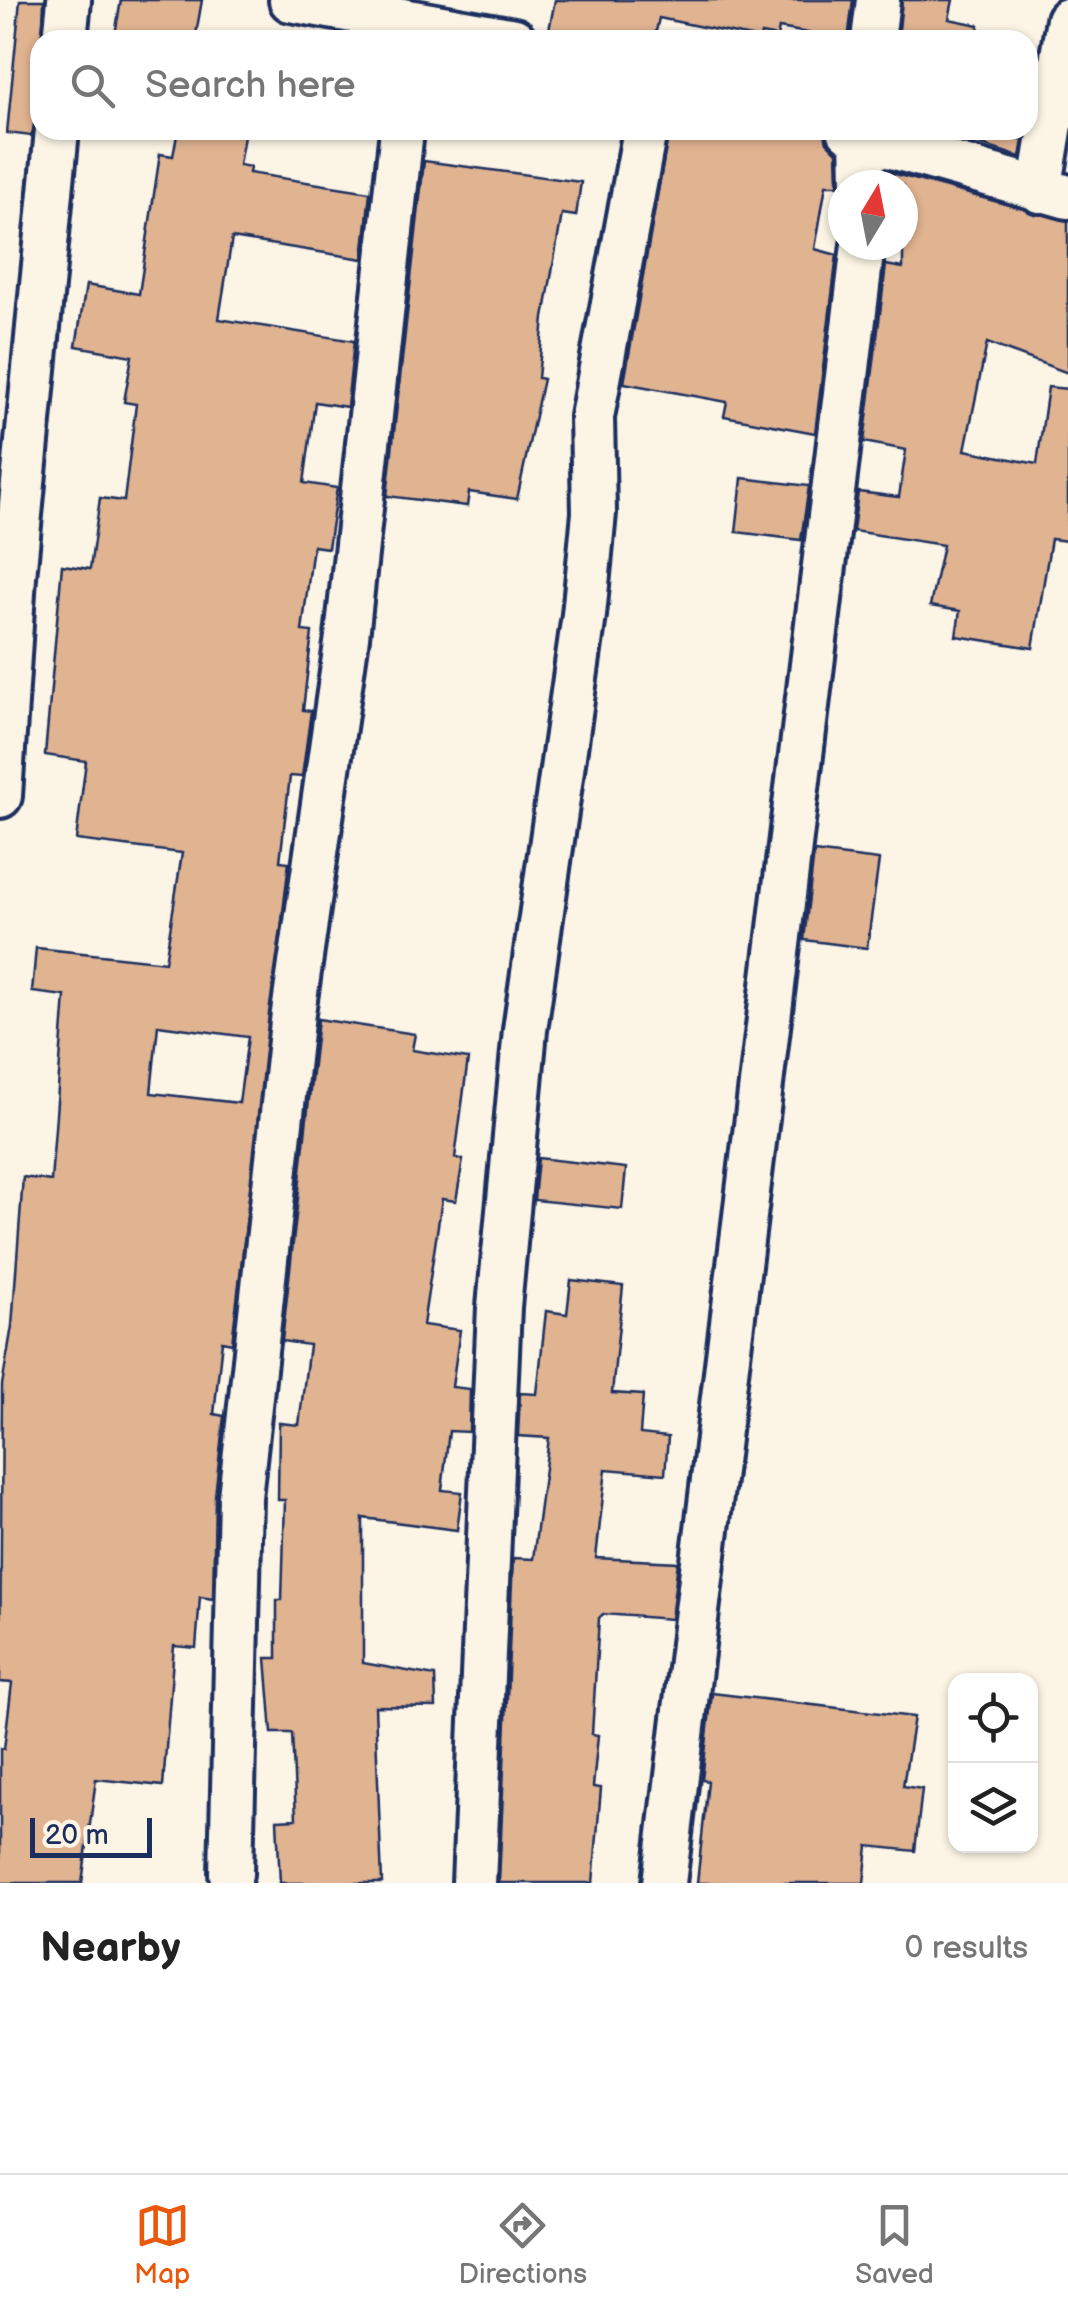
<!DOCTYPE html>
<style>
body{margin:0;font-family:"Balsamiq Sans",sans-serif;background:#f2f2f2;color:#222}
.controls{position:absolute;right:30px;bottom:30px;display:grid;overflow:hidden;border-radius:20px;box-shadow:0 2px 8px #0004}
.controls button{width:90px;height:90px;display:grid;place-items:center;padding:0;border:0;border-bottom:2px solid #e0e0e0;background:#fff;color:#222;font:50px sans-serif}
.compass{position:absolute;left:828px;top:170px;width:90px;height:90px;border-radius:50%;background:#fff;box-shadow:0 2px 8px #0004;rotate:10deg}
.scale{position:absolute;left:30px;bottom:25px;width:122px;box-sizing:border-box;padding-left:10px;border:5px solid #1b2f5e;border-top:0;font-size:28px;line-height:35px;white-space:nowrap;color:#1b2f5e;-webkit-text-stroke:8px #fcf5e5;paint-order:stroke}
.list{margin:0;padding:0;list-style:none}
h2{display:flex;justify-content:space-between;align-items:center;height:130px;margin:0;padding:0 40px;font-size:42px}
h2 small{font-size:32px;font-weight:400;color:#767676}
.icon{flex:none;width:55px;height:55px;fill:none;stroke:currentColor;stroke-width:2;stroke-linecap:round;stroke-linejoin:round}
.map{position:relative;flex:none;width:1068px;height:1883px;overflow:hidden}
.search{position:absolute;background:#fff;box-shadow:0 2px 8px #0004;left:30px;right:30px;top:30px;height:110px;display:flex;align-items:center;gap:25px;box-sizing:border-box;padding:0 35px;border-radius:30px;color:#767676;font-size:38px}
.sheet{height:290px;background:#fff}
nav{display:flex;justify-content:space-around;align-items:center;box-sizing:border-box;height:140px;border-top:2px solid #e0e0e0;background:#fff;font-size:28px;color:#767676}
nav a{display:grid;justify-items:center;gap:5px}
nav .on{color:#ea580c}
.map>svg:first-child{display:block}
.building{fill:#e0b391;stroke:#1b2f5e;stroke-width:2.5;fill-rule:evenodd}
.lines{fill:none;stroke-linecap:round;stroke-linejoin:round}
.street-casing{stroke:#1b2f5e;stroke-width:50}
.street{stroke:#fcf5e5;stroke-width:42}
</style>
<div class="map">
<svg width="1068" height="1883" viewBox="0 0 1068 1883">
<rect width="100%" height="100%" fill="#fcf5e5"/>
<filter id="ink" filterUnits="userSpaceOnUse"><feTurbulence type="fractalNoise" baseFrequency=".01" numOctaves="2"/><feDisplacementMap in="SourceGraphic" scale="20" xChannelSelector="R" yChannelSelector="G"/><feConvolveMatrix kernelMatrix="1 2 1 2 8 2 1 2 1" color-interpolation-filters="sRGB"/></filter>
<g filter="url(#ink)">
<g class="building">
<polygon points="20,0 44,0 40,113 31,136 7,133"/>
<polygon points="121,0 202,0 195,40 114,40"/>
<polygon points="555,0 853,0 848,40 779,28 777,37 761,34 760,39 659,18 654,40 547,40"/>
<polygon points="902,0 953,0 949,19 979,25 977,40 898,40"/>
<path d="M178,130H245L239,165L250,167L249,173L370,192L363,259L232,238L219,319L354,341L347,407L315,402L304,483L337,488L328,548L313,546L302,631L312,632L303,710L311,711L302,777L290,776L280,861L289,862L232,1343L222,1341L214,1414L224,1416L215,1496L213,1599L200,1597L196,1648L174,1646L163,1786L96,1779L82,1883H0V1748L4,1749L12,1683L0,1682L2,1385L12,1326L23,1177L51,1181L65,996L32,992L36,948L165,962L182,853L76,840L86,761L45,755L62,565L90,569L100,498L124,501L136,404L124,402L132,356L76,346L86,285L139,294L160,154L173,156ZM158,1025L248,1037L239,1103L151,1093Z"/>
<polygon points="669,130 824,130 827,142 837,152 838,185 826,185 815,249 837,255 815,433 724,416 727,402 624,383"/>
<polygon points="935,130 981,130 1023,140 1020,157"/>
<polygon points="424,161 581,182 576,216 562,214 544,318 538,378 543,379 517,499 469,492 467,506 387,496"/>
<polygon points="888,172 1068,221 1068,373 987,343 965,450 1037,464 1048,387 1068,389 1068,541 1051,539 1033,648 956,636 960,611 930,606 943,545 853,531 858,492 899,497 906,450 864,442 886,265 903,268 903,185 888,185"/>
<polygon points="742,478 809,486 801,540 736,532"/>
<polygon points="814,852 879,860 867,948 804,940"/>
<polygon points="318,1019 415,1034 412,1050 468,1059 455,1158 463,1160 456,1201 442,1199 423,1325 460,1330 452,1387 470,1389 469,1432 449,1431 442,1490 462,1492 457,1530 363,1518 363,1663 435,1676 436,1707 375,1706 382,1883 280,1883 277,1820 296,1819 292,1733 272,1733 266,1658 277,1658 277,1600 282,1600 285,1500 278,1500 279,1423 299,1425 309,1345 282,1341"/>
<polygon points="538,1158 626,1168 622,1209 534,1200"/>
<polygon points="571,1280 623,1286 612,1393 643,1395 640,1434 668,1437 665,1474 606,1469 596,1558 678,1562 671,1619 603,1614 599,1618 592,1734 598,1735 593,1787 601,1788 593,1883 499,1883 513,1558 533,1559 549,1438 518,1436 520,1393 537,1394 546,1311 567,1314"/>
<polygon points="712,1693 914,1717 903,1786 922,1789 915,1851 868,1846 864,1883 697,1883 708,1781 702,1780"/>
</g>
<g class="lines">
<defs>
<g id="street">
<polyline points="291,0 514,40"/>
<polyline points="65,40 69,0"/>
<polyline points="873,40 878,0"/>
<polyline points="849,130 861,138 1068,197"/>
<polyline points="862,130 863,185"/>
<polyline points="1040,191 1068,20"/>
<polyline points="0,796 14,577 57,130"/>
<polyline points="231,1874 240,1497 293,1013 347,637 402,130"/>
<polyline points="474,1883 499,1307 525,1030 584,615 594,513 592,417 645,130"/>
<polyline points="664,1883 863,245"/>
</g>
</defs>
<use href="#street" class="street-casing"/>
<use href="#street" class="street"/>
</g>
</g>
</svg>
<div class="controls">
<button><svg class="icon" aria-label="locate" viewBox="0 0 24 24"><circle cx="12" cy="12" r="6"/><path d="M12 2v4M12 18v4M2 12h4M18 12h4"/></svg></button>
<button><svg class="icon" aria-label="layers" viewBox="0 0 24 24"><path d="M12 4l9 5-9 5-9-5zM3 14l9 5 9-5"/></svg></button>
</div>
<svg class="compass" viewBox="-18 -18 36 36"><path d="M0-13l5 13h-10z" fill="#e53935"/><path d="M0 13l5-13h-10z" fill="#767676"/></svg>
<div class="scale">20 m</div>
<div class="search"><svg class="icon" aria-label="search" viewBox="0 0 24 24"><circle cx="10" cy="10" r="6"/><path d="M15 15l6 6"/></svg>Search here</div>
</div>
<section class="sheet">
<h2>Nearby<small>0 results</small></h2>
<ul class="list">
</ul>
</section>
<nav>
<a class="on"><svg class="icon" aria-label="map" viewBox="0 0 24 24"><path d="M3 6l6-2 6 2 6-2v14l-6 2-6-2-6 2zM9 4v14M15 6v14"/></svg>Map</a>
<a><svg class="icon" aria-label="directions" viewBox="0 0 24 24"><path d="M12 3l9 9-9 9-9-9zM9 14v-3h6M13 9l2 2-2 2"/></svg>Directions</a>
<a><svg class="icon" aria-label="saved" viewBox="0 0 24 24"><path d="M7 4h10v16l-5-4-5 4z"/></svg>Saved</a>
</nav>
